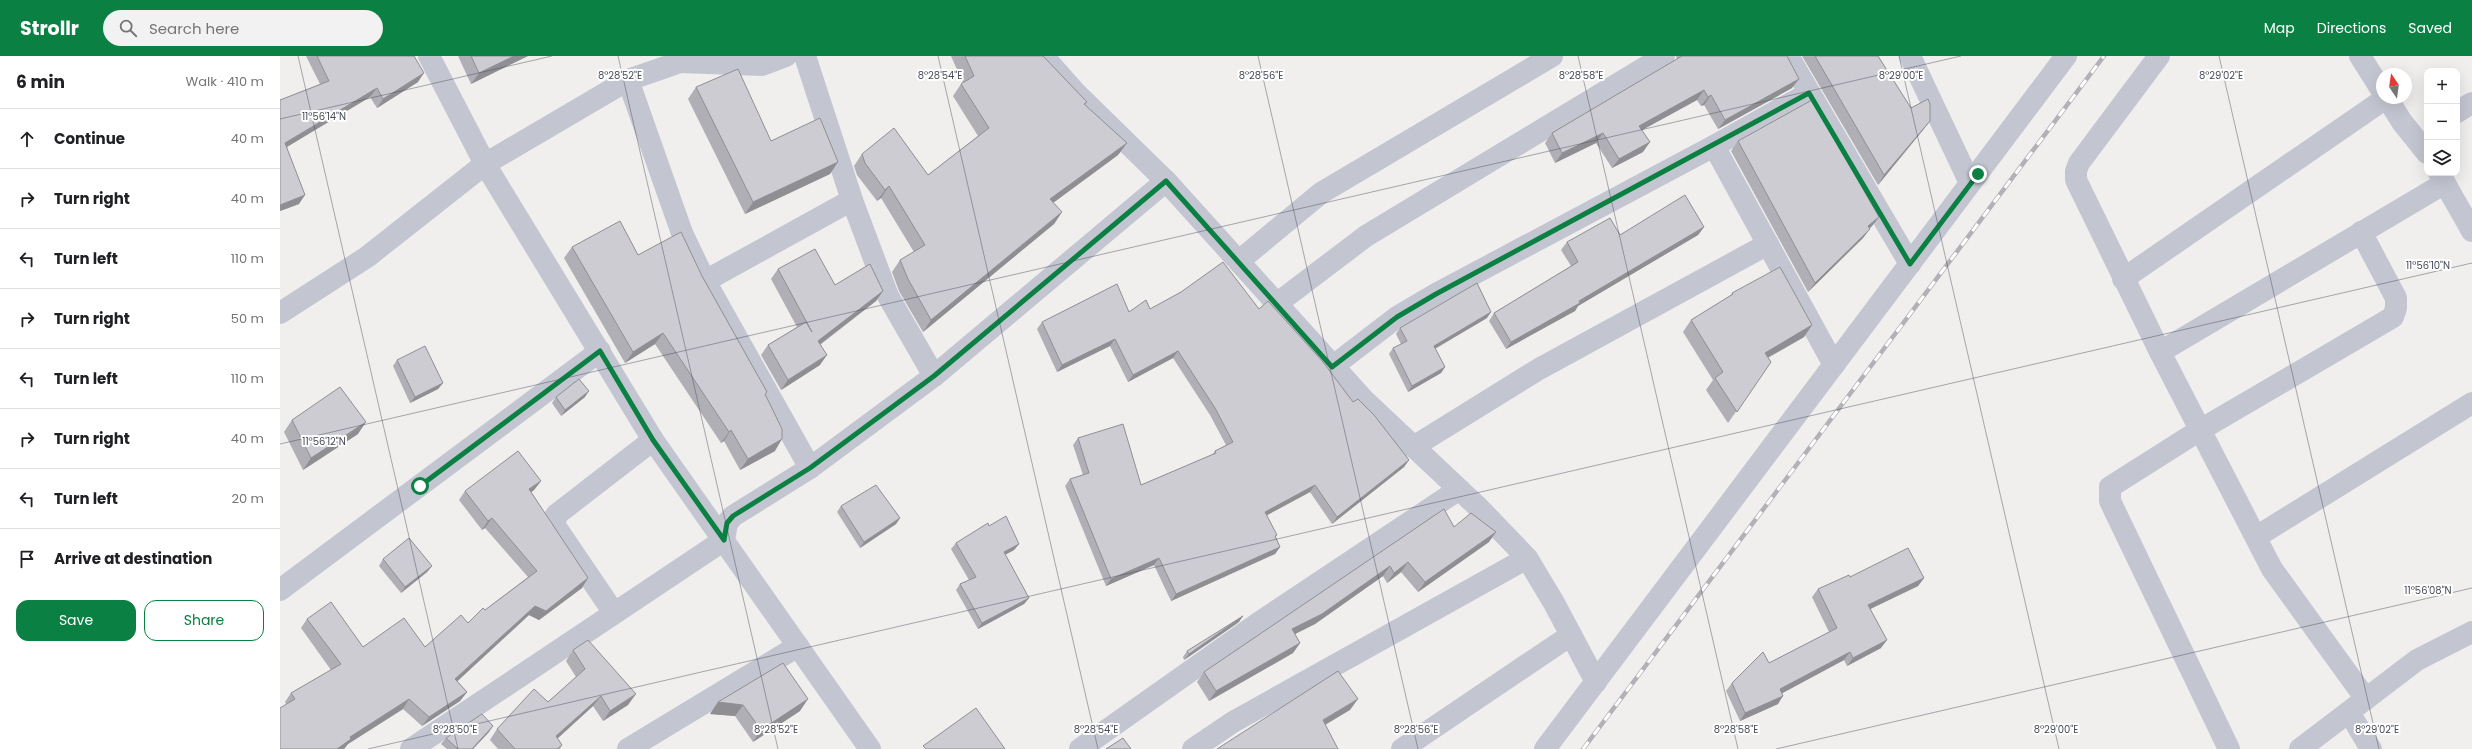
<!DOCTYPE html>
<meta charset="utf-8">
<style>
body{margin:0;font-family:Poppins,sans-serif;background:#f2f2f2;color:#202124}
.controls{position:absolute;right:12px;top:12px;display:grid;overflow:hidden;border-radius:8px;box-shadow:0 4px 16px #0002}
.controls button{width:36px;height:36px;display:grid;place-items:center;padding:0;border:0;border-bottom:1px solid #e0e0e0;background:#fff;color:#202124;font:20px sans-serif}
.compass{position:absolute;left:2096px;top:12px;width:36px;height:36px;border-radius:50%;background:#fff;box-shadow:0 4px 16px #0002;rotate:347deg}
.stop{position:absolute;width:12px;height:12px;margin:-9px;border:3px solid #0b8043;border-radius:50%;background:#fff}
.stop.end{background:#0b8043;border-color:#fff;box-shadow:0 1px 4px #0008}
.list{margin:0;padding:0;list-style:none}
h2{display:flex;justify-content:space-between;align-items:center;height:52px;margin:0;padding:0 16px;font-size:17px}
h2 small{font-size:13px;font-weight:400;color:#757577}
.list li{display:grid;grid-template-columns:26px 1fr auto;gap:12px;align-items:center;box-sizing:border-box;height:60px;padding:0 16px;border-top:1px solid #e0e0e0}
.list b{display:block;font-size:15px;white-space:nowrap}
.list em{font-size:13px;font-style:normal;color:#757577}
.actions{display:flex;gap:8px;padding:12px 16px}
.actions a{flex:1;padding:9px 0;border:1px solid #0b8043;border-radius:12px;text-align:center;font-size:14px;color:#0b8043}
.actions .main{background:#0b8043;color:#fff}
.icon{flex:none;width:22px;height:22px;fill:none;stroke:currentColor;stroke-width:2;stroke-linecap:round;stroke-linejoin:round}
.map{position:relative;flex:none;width:2192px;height:693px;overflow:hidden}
header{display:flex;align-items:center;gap:24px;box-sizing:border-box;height:56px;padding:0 20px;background:#0b8043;color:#fff}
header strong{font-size:19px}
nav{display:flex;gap:22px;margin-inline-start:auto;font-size:14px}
.search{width:280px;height:36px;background:#f2f2f2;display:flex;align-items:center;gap:10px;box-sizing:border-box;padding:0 14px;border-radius:22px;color:#757577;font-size:15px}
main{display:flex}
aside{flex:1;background:#fff}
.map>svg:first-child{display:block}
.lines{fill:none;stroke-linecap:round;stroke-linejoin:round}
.minor{stroke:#c3c6d1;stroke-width:22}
.rail-casing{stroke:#b1b1b7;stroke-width:4.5}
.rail{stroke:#fff;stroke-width:3;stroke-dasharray:9;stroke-linecap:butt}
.wall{fill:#afafb5}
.shaded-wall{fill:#8f8f93}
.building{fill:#ccccd2;stroke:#8f8f93}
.route{stroke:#0b8043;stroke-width:5}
.ticks{fill:none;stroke:#484c59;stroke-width:1;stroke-opacity:0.45}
.ticks-label{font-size:10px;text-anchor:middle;fill:#484c59;stroke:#fff;stroke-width:4;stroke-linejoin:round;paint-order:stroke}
</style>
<header>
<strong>Strollr</strong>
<div class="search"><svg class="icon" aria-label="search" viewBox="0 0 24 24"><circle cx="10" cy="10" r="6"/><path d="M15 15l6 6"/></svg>Search here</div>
<nav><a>Map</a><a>Directions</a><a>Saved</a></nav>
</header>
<main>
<aside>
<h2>6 min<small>Walk · 410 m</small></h2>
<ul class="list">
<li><svg class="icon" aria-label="ahead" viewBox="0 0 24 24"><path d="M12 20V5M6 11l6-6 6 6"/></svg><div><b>Continue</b></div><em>40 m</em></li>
<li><svg class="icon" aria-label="right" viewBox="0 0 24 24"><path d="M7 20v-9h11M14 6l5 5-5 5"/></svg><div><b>Turn right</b></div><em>40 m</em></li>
<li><svg class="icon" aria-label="left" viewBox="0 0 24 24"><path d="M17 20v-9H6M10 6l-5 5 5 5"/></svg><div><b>Turn left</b></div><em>110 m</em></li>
<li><svg class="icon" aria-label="right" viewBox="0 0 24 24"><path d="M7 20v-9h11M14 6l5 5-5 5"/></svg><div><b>Turn right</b></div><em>50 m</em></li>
<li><svg class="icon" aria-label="left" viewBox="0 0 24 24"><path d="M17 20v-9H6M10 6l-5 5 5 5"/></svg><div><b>Turn left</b></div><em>110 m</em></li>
<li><svg class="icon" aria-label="right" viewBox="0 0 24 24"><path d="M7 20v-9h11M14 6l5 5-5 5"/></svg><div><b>Turn right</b></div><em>40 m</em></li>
<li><svg class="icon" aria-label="left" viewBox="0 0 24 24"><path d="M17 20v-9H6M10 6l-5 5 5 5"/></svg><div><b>Turn left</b></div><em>20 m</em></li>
<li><svg class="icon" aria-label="arrive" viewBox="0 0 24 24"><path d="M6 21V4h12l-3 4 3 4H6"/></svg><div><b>Arrive at destination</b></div></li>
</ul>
<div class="actions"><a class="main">Save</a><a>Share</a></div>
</aside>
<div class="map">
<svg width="2192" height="693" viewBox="0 0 2192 693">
<rect width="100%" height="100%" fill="#f0efee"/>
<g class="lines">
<g class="minor">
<polyline points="149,0 205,108 373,384 590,693"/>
<polyline points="525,0 572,144 608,240 654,320"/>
<polyline points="763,0 795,36 886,125 1083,343 1199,452 1247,502 1274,547 1316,626"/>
<polyline points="1508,0 1630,208"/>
<polyline points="1630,0 1690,127"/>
<polyline points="1879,0 1799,107 1796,115 1796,124 1880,296 1992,513 2086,643"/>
<polyline points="2080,0 2102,35"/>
<polyline points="348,24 402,177 425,225 530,412"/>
<polyline points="2107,42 2122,66 2147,97"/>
<polyline points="2177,56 2192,47"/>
<polyline points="1434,90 1554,309"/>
<polyline points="2159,117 2192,175"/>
<polyline points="959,205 1041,137 1272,0"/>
<polyline points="1843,223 2106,42"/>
<polyline points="425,225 572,144"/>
<polyline points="995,249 1086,180 1384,0"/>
<polyline points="0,257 87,201 205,108 348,24 400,6 482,9 506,0"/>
<polyline points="1880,296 2165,127"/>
<polyline points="1052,311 1117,261 1156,238 1434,90 1529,37"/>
<polyline points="1133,391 1259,313 1488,188"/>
<polyline points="1976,481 2192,347"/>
<polyline points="0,534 320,295"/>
<polyline points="334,557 275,470 276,459 373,384"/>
<polyline points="2069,656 2091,693"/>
<polyline points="131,693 444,484 447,467 453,460 530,412 654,320 886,125"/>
<polyline points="348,693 518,590"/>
<polyline points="800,693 977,568 1178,434"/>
<polyline points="913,693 953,666 1247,502"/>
<polyline points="1122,693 1291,579"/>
<polyline points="1265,693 1786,0"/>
<polyline points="1949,693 1830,445 1830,431 1920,374 2113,261 2116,252 2116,242 2081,176"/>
<polyline points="2020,693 2137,604 2192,576"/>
</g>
<defs>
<polyline id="rail" points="1303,693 1824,0"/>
</defs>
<use href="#rail" class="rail-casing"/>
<use href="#rail" class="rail"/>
</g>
<g class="wall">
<polygon points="26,0 134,0 138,26 97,52 90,41 7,91 19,148 0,155 0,44 40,28"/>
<polygon points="178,0 248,0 191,28"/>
<polygon points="671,0 763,0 807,46 805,49 847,87 838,99 773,147 782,156 774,168 643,276 619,235 612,216 620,204 634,196 601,142 597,145 577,119 574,110 582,98 648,119 698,80 673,40 681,28 683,27"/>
<polygon points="1396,0 1507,0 1512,32 1438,73 1424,49 1421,50 1417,44 1362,74 1363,96 1332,112 1316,87 1275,107 1265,87 1272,77 1397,3"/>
<polygon points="1522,0 1598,0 1631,52 1650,65 1643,74 1598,129"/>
<polygon points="416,31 491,85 550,118 465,158 408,43"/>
<polygon points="1458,85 1599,161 1592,170 1590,172 1583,182 1528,236 1451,95"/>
<polygon points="1424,171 1418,179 1298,250 1295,255 1226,293 1209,265 1214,257 1291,210 1281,194 1287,186 1340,179"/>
<polygon points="292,191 358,199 422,220 487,336 485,339 495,395 460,414 444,385 441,387 375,288 345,307 284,202"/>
<polygon points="498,213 555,229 603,235 596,245 540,289 540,309 501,334 481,299 488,289 517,271 491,223"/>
<polygon points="1452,237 1532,269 1524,281 1488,302 1491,306 1448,367 1426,334 1433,324 1403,276 1411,264 1450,240"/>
<polygon points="870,253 979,253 1073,346 1129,404 1124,411 1052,468 1030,436 987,459 1000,491 995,498 891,545 874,509 826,530 785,430 790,423 803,419 793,389 798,382 861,429 932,399 935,395 946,389 930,359 893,302 848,326 830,290 777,316 757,273 762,266"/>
<polygon points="1207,262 1155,293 1165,311 1161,317 1128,336 1109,298 1113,292 1121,288 1116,278 1120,272"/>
<polygon points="117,304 163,327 158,333 130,347 113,310"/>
<polygon points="276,341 305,341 281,360 272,347"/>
<polygon points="12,364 78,378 23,414 4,376"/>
<polygon points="261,425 254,434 251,436 302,532 259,564 249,559 177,625 187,636 180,645 142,670 123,653 68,688 64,693 0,693 6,648 5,646 11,637 51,614 21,572 27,563 83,591 145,591 188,567 248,521 205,472 202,474 179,444 185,435"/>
<polygon points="561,450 620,462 616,468 580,492 557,456"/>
<polygon points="709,470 739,488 734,494 725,499 749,542 744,548 698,573 676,534 680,528 689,524 671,493 676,487"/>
<polygon points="1174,471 1209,486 1138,536 1121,516 1107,527 1103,520 1035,568 1015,578 1020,587 1013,597 929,645 917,626 924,616"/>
<polygon points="103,503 152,510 147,516 121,537 99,510"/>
<polygon points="1644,522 1638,530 1590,553 1601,592 1567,610 1564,604 1502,637 1498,648 1460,665 1446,635 1452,627 1549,576 1532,541 1538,533"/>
<polygon points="959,566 904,604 903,601 907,595"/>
<polygon points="293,594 348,649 323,665 313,650 277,683 282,689 280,693 218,693 210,684 217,673 268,646 296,621 286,605"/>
<polygon points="438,646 520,655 473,686 455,660 430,658"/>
<polygon points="209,676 193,693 167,693 161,688 166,682"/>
</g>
<g class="shaded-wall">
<polygon points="234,0 248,0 191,28 199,17"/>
<polygon points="144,17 138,26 97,52 103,43"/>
<polygon points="1519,23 1512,32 1438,73 1445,64"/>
<polygon points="97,32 90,41 0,95 5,87"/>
<polygon points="1424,34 1417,44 1353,79 1359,70"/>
<polygon points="1431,39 1424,49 1421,50 1428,41"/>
<polygon points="1650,65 1643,74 1598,129 1604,119"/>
<polygon points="1323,77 1316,87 1275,107 1282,97"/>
<polygon points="1370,86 1363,96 1332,112 1339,103"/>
<polygon points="847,87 838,99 762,155 770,143"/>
<polygon points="558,106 550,118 465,158 473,146"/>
<polygon points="609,130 601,142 597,145 605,134"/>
<polygon points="25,139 19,148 0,155 0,149"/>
<polygon points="782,156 774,168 643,276 651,264"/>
<polygon points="1599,161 1592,170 1582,180 1588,170"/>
<polygon points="1424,171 1418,179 1298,250 1295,255 1226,293 1231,286 1299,245"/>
<polygon points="1590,173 1583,182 1528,236 1535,227"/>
<polygon points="603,235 596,245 531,295 538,285"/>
<polygon points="1211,256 1207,262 1149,296 1154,290"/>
<polygon points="1532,269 1524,281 1476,308 1485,297"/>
<polygon points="383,277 375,288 345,307 353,296"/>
<polygon points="835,283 830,290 777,316 782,309"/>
<polygon points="898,295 893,302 848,326 853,319"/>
<polygon points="547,299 540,309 501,334 508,324"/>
<polygon points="1165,311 1161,317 1128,336 1132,330"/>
<polygon points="163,327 158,333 130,347 135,341"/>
<polygon points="309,335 305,341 281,360 285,354"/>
<polygon points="86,366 78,378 23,414 31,402"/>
<polygon points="451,374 444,385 441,387 449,376"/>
<polygon points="502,383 495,395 460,414 468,403"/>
<polygon points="1129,404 1124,411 1052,468 1057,461"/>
<polygon points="261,425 254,434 243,443 249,433"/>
<polygon points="1035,429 1030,436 980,463 985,456"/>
<polygon points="212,462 205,472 202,474 208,465"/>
<polygon points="620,462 616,468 580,492 584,486"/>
<polygon points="1216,476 1209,486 1138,536 1145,526"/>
<polygon points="739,488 734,494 719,502 724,496"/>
<polygon points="1000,491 995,498 891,545 896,538"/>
<polygon points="879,502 874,509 826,530 831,523"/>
<polygon points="1128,506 1121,516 1107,527 1114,517"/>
<polygon points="152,510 147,516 121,537 125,531"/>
<polygon points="1110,510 1103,520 1035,568 1005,583 1012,573"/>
<polygon points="308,522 302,532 259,564 249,559 169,633 175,623 255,550"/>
<polygon points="1644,522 1638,530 1582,557 1588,549"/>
<polygon points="749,542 744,548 698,573 702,567"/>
<polygon points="963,560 959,566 904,604 909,598"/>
<polygon points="1607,584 1601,592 1567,610 1573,602"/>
<polygon points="1020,587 1013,597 929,645 936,635"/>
<polygon points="1570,596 1564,604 1495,641 1500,633"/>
<polygon points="187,636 180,645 142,670 149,661"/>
<polygon points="356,638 348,649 323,665 330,655"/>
<polygon points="321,640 313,650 268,691 276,680"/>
<polygon points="1503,640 1498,648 1460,665 1465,657"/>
<polygon points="129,643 123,653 68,688 64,693 57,693 70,681"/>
<polygon points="528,643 520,655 473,686 481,674"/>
<polygon points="1078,643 1070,654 1035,675 1043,664"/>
<polygon points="438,646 463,649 455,660 430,658"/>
<polygon points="213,670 209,676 193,693 192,693"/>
</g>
<g class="building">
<polygon points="37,0 134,0 144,17 103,43 97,32 5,87 25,139 0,149 0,44 49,25"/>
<polygon points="191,0 234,0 199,17"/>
<polygon points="685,0 763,0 807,46 804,48 847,87 770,143 782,156 651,264 628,223 620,204 645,189 609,130 605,134 585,107 582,98 614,72 648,119 709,72 681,28 694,20"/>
<polygon points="1402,0 1507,0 1519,23 1445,64 1431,39 1428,41 1424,34 1359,70 1370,86 1339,103 1323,77 1282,97 1272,77"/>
<polygon points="1535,0 1598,0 1631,52 1648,43 1650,48 1650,65 1604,119"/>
<polygon points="458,13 491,85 540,62 558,106 473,146 416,31"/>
<polygon points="1532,44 1599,161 1588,170 1590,173 1535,227 1458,85"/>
<polygon points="1405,139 1424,171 1299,245 1300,247 1231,286 1214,257 1298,206 1287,186 1330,162 1340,179"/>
<polygon points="340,165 358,199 401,176 422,220 487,336 485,338 502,373 502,383 468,403 451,374 449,376 383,277 353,296 292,191"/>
<polygon points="535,193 555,229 590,208 603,235 538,285 547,299 508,324 488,289 526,266 532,276 498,213"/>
<polygon points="943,206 979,253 988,245 1043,306 1073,346 1078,343 1094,359 1129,404 1057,461 1035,429 985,456 997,479 995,480 1000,491 896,538 879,502 831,523 790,423 809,417 798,382 843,368 861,429 936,397 935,395 953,386 935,352 898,295 853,319 835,283 782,309 762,266 837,228 849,256 866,244 870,253 901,236"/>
<polygon points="1500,211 1532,269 1485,297 1491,306 1457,356 1435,322 1443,316 1411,264 1453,238 1452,237"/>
<polygon points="1197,227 1211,256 1154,290 1165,311 1132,330 1113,292 1127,285 1120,272"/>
<polygon points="145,290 163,327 135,341 117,304"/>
<polygon points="299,323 309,335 285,354 276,341"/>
<polygon points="60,331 86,366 31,402 12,364"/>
<polygon points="238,395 261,425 249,433 308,522 266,555 255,550 175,623 187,636 149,661 129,643 70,681 71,683 57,693 0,693 0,652 15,643 11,637 61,608 27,563 51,546 83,591 124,562 145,591 181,559 188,567 203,552 205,554 257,515 212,462 208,465 185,435"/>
<polygon points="596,429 620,462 584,486 561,450"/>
<polygon points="1164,453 1174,471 1191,457 1216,476 1145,526 1128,506 1114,517 1110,510 1042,558 1012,573 1020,587 936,635 924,616"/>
<polygon points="726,460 739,488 724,496 749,542 702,567 680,528 696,521 676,487 708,467 709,470"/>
<polygon points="129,482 152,510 125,531 103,503"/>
<polygon points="1628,492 1644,522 1588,549 1607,584 1573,602 1570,596 1500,633 1503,640 1465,657 1452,627 1483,596 1489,607 1557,572 1538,533 1569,519 1570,521"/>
<polygon points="963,560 909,598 907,595"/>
<polygon points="308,584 356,638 330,655 321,640 276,680 282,689 277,693 235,693 217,673 254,633 268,646 305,613 293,594"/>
<polygon points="503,607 528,643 481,674 463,649 438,646"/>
<polygon points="1058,615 1078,643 1043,664 1058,693 937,693"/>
<polygon points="696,652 725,693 646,693 643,690"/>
<polygon points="202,658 213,670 192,693 178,693 166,682"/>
<polygon points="843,682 851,693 826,693"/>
</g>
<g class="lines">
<polyline class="route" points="140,430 320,295 373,384 444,484 447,467 453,460 530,412 654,320 886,125 1052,311 1117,261 1156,238 1529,37 1630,208 1698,118"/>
</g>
<path class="ticks" d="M18,0L178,693M338,0L498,693M658,0L818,693M978,0L1138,693M1298,0L1458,693M1619,0L1779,693M1939,0L2099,693M0,63L272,0M0,388L1681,0M88,693L2192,207M1496,693L2192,532"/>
<g class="ticks-label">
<text x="340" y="23">8°28'52"E</text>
<text x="660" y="23">8°28'54"E</text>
<text x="981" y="23">8°28'56"E</text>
<text x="1301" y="23">8°28'58"E</text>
<text x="1621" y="23">8°29'00"E</text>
<text x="1941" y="23">8°29'02"E</text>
<text x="44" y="64">11°56'14"N</text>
<text x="2148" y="213">11°56'10"N</text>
<text x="44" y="389">11°56'12"N</text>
<text x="2148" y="538">11°56'08"N</text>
<text x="175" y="677">8°28'50"E</text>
<text x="496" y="677">8°28'52"E</text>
<text x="816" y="677">8°28'54"E</text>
<text x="1136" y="677">8°28'56"E</text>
<text x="1456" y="677">8°28'58"E</text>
<text x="1776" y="677">8°29'00"E</text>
<text x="2097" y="677">8°29'02"E</text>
</g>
</svg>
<div class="controls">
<button>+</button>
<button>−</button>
<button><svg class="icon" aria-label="layers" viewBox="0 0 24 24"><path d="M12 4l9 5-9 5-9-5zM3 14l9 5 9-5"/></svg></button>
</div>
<svg class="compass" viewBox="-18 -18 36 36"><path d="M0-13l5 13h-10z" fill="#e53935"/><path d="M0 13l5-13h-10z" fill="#757577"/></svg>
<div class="stop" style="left:140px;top:430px"></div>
<div class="stop end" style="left:1698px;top:118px"></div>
</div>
</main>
